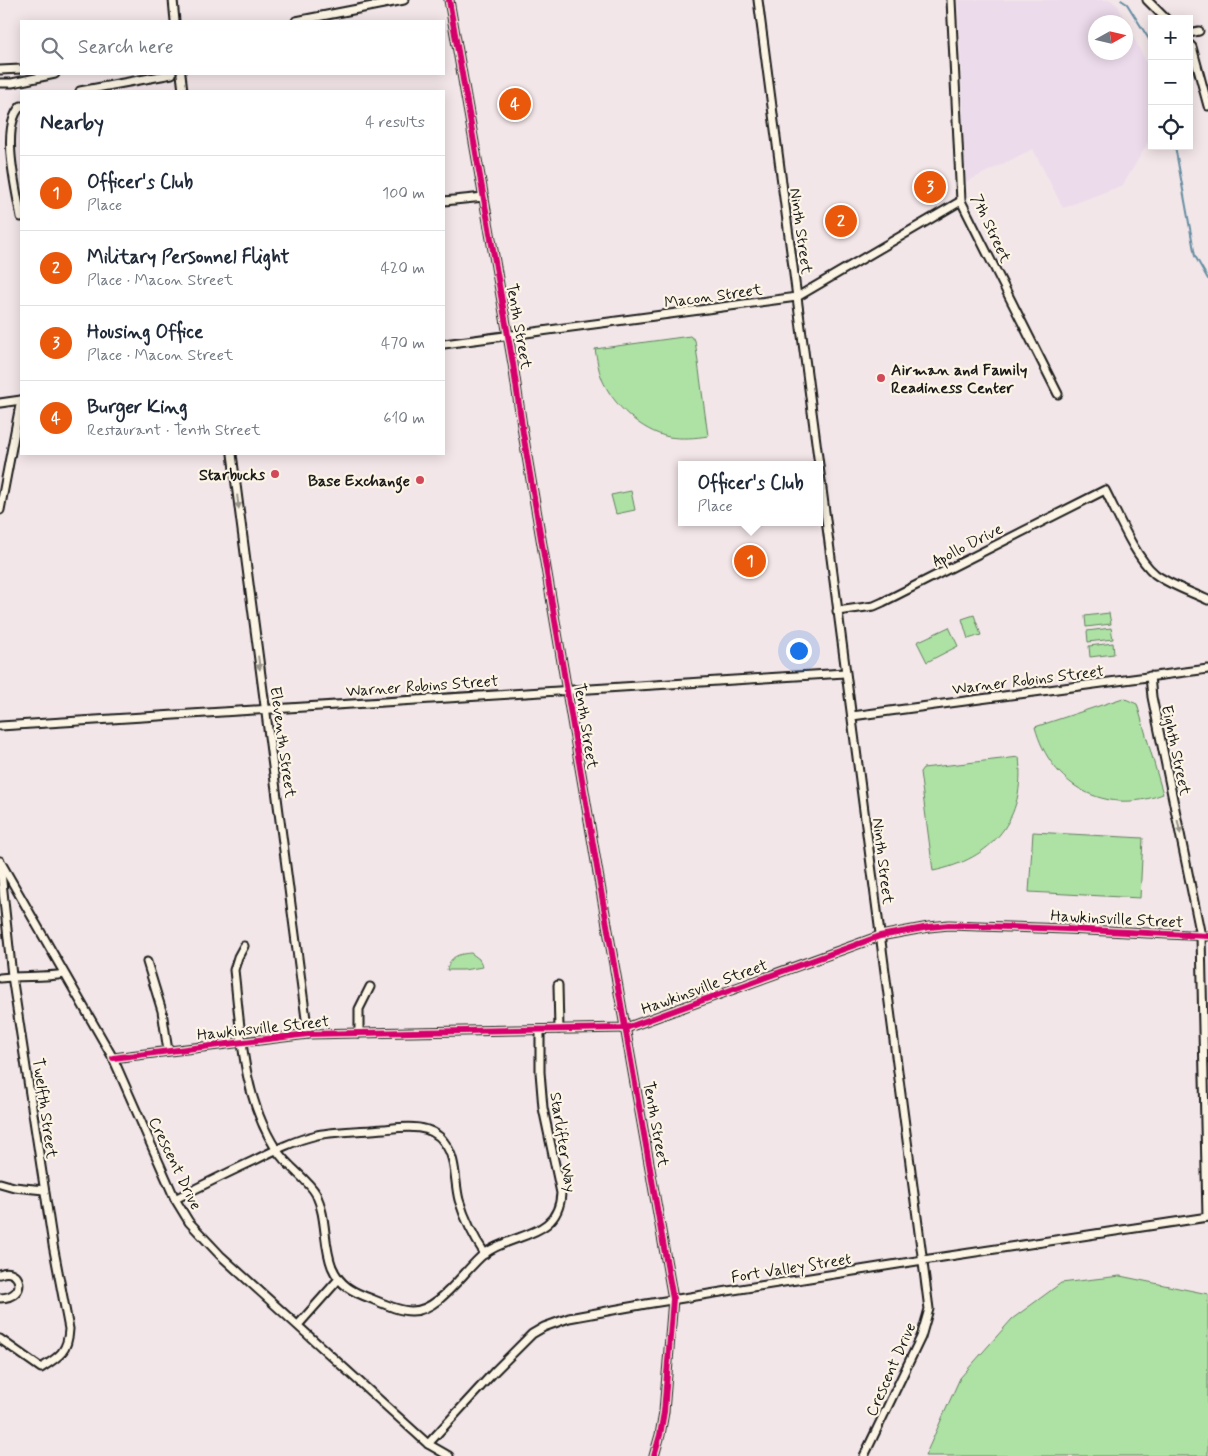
<!DOCTYPE html>
<meta charset="utf-8">
<style>
body{margin:0;font-family:Mynerve,sans-serif;background:#f6f6f7;color:#1f2937}
.controls{position:absolute;right:15px;top:15px;display:grid;overflow:hidden;border-radius:0px;box-shadow:0 2px 12px #0003}
.controls button{width:45px;height:45px;display:grid;place-items:center;padding:0;border:0;border-bottom:1px solid #e0e1e3;background:#fff;color:#1f2937;font:25px sans-serif}
.compass{position:absolute;left:1088px;top:15px;width:45px;height:45px;border-radius:50%;background:#fff;box-shadow:0 2px 12px #0003;rotate:82deg}
.you{position:absolute;left:798px;top:650px;width:18px;height:18px;margin:-12px;border:4px solid #fff;border-radius:50%;background:#1a73e8;box-shadow:0 0 0 8px #1a73e833}
.badge{display:grid;place-items:center;width:32px;height:32px;border-radius:50%;background:#ea580c;color:#fff;font-size:16px;font-weight:700}
.pin{position:absolute;translate:-50% -50%;border:2px solid #fff;box-shadow:0 1px 5px #0006}
.popup{position:absolute;left:678px;top:461px;width:145px;height:65px;box-sizing:border-box;display:grid;place-content:center;border-radius:0px;background:#fff;filter:drop-shadow(0 1px 4px #0005);font-size:16px;white-space:nowrap;color:#747a83}
.popup b{font-size:19px;color:#1f2937}
.popup::after{content:'';position:absolute;left:50%;top:100%;margin-left:-10px;border:10px solid transparent;border-top-color:#fff}
.list{margin:0;padding:0;list-style:none}
h2{display:flex;justify-content:space-between;align-items:center;height:65px;margin:0;padding:0 20px;font-size:21px}
h2 small{font-size:16px;font-weight:400;color:#747a83}
.list li{display:grid;grid-template-columns:32px 1fr auto;gap:15px;align-items:center;box-sizing:border-box;height:75px;padding:0 20px;border-top:1px solid #e0e1e3}
.list b{display:block;font-size:19px;white-space:nowrap}
.list p{margin:0;font-size:16px;white-space:nowrap;color:#747a83}
.list em{font-size:16px;font-style:normal;color:#747a83}
.icon{flex:none;width:28px;height:28px;fill:none;stroke:currentColor;stroke-width:2;stroke-linecap:round;stroke-linejoin:round}
.map{position:relative;flex:none;width:1208px;height:1456px;overflow:hidden}
.search{position:absolute;background:#fff;box-shadow:0 2px 12px #0003;left:20px;top:20px;width:425px;height:55px;display:flex;align-items:center;gap:12px;box-sizing:border-box;padding:0 18px;border-radius:0px;color:#747a83;font-size:19px}
.panel{position:absolute;background:#fff;box-shadow:0 2px 12px #0003;left:20px;top:90px;width:425px;height:365px;border-radius:0px}
.map>svg:first-child{display:block}
.built{fill:#ecdbeb;fill-rule:evenodd}
.green{fill:#ade2a4;stroke:#647f60}
.lines{fill:none;stroke-linecap:round;stroke-linejoin:round}
.stream{stroke:#668ea1;stroke-width:2}
.minor-casing{stroke:#1c1c1c;stroke-width:11}
.minor{stroke:#fcf5e5;stroke-width:7}
.cycleway-casing{stroke:#fcf5e5;stroke-width:9}
.cycleway{stroke:#d6006c;stroke-width:6}
.oneway{fill:#97938b}
.poi-dot{fill:#d1495b;stroke:#fcf5e5;stroke-width:2}
.labels{text-anchor:middle;stroke-width:4.5;stroke-linejoin:round;paint-order:stroke}
.street-label{font-size:16px;fill:#1c1c1c;stroke:#fcf5e5}
.poi-label{font-size:16px;font-weight:bold;fill:#1c1c1c;stroke:#fcf5e5;text-anchor:end}
</style>
<div class="map">
<svg width="1208" height="1456" viewBox="0 0 1208 1456">
<rect width="100%" height="100%" fill="#f3e6e9"/>
<filter id="ink" filterUnits="userSpaceOnUse"><feTurbulence type="fractalNoise" baseFrequency=".02" numOctaves="2"/><feDisplacementMap in="SourceGraphic" scale="10" xChannelSelector="R" yChannelSelector="G"/><feConvolveMatrix kernelMatrix="1 2 1 2 8 2 1 2 1" color-interpolation-filters="sRGB"/></filter>
<g filter="url(#ink)">
<path class="built" d="M958,0H1111L1118,6L1147,64L1152,85V136L1123,185L1063,208L1033,149L966,182ZM1096,22H1126V52H1096Z"/>
<g class="green">
<path d="M690,336L695,340L708,436C695,438 682,439 669,437C641,431 613,405 602,379C598,369 597,359 595,349Z"/>
<polygon points="631,491 635,510 616,514 611,495"/>
<polygon points="1109,613 1111,624 1086,627 1085,616"/>
<polygon points="974,615 981,635 968,639 962,619"/>
<polygon points="949,627 958,646 927,662 917,642"/>
<polygon points="1111,628 1113,639 1088,642 1087,631"/>
<polygon points="1113,643 1114,654 1090,657 1089,646"/>
<path d="M1123,698L1137,704L1163,794C1105,816 1051,786 1035,727Z"/>
<path d="M1019,757C1026,819 993,859 933,871L920,772L923,768Z"/>
<polygon points="1033,832 1143,838 1140,898 1029,892"/>
<path d="M471,953L479,959L483,967L463,970H447C450,956 458,954 471,953Z"/>
<polygon points="1120,1276 1208,1294 1208,1456 925,1456 960,1378 1012,1319 1061,1283"/>
</g>
<g class="lines">
<g class="stream">
<polyline points="1121,0 1127,4 1152,44"/>
<polyline points="1175,146 1195,256 1208,279"/>
</g>
<defs>
<g id="minor">
<polyline points="173,0 175,21"/>
<polyline points="449,0 513,364 523,433 600,885 673,1299 664,1412 660,1435 654,1456"/>
<polyline points="758,0 819,465"/>
<polyline points="951,0 961,201 1058,394"/>
<polyline points="1147,0 1166,19"/>
<polyline points="296,21 404,0"/>
<polyline points="1189,33 1199,31"/>
<polyline points="1189,44 1192,47 1208,106"/>
<polyline points="0,70 21,69"/>
<polyline points="181,74 183,91"/>
<polyline points="0,83 12,83 55,74"/>
<polyline points="80,91 172,74"/>
<path d="M21,106C0,126 16,189 21,217"/>
<polyline points="444,201 484,197"/>
<polyline points="444,344 797,297 961,201"/>
<polyline points="0,403 21,400"/>
<polyline points="232,454 308,1034"/>
<polyline points="819,466 929,1309 921,1337 864,1456"/>
<polyline points="0,510 21,400"/>
<path d="M837,611L874,606L883,602L1105,490C1118,515 1134,556 1155,574C1170,585 1191,592 1208,600"/>
<polyline points="1150,676 1152,697 1201,936 1207,1217"/>
<polyline points="852,716 1208,669"/>
<polyline points="0,726 845,673"/>
<polyline points="0,861 113,1058 175,1199 189,1222 220,1255 428,1444 449,1456"/>
<path d="M244,946L238,957L234,970C241,1031 242,1096 276,1149C286,1166 308,1179 316,1194C327,1217 323,1244 332,1267C340,1286 353,1292 372,1299C384,1304 398,1311 411,1311C439,1312 464,1270 484,1254C513,1232 559,1239 561,1193L543,1108L540,1072V1030"/>
<polyline points="147,962 162,1011 168,1051"/>
<path d="M0,978C21,975 43,978 64,974"/>
<polyline points="558,985 559,1029"/>
<polyline points="359,1033 359,1009 370,987"/>
<polyline points="113,1058 308,1034 626,1028 880,936 929,927 949,925 1066,929 1208,936"/>
<polyline points="0,1183 14,1187 44,1190"/>
<path d="M175,1199C201,1186 227,1173 253,1161C273,1151 295,1140 317,1135C338,1131 362,1131 384,1129C404,1127 431,1123 444,1142C457,1159 454,1180 459,1200C465,1220 473,1236 485,1254"/>
<path d="M0,1274C20,1265 30,1297 0,1298"/>
<polyline points="298,1325 338,1280"/>
<path d="M0,1339L41,1368C59,1357 68,1352 69,1329L53,1245L12,976L0,863"/>
<polyline points="428,1444 494,1372 532,1334 544,1327 569,1318 646,1304 923,1260 1208,1217"/>
</g>
</defs>
<use href="#minor" class="minor-casing"/>
<use href="#minor" class="minor"/>
<defs>
<g id="cycleway">
<polyline points="449,0 513,364 523,433 600,885 673,1299 664,1412 660,1435 654,1456"/>
<polyline points="113,1058 308,1034 626,1028 880,936 929,927 949,925 1066,929 1208,936"/>
</g>
</defs>
<use href="#cycleway" class="cycleway-casing"/>
<use href="#cycleway" class="cycleway"/>
</g>
<defs><path id="oneway-solid" d="M-6-.8H1V-3.2L6.5 0L1 3.2V.8H-6Z" transform="scale(1.25)"/></defs>
<g class="oneway">
<use href="#oneway-solid" transform="translate(238 502) rotate(83)"/>
<use href="#oneway-solid" transform="translate(259 663) rotate(83)"/>
<use href="#oneway-solid" transform="translate(1179 827) rotate(78)"/>
</g>
</g>
<g class="poi-dot">
<circle cx="881" cy="378" r="5"/>
<circle cx="275" cy="474" r="5"/>
<circle cx="420" cy="480" r="5"/>
</g>
<g class="labels">
<g class="street-label">
<text transform="translate(992 228) rotate(65)" y="6">7th Street</text>
<text transform="translate(802 231) rotate(82)" y="6">Ninth Street</text>
<text transform="translate(713 295) rotate(-8)" y="6">Macon Street</text>
<text transform="translate(520 326) rotate(80)" y="6">Tenth Street</text>
<text transform="translate(967 544) rotate(-27)" y="6">Apollo Drive</text>
<text transform="translate(1028 679) rotate(-7)" y="6">Warner Robins Street</text>
<text transform="translate(422 685) rotate(-4)" y="6">Warner Robins Street</text>
<text transform="translate(587 726) rotate(81)" y="6">Tenth Street</text>
<text transform="translate(284 742) rotate(82)" y="6">Eleventh Street</text>
<text transform="translate(1177 750) rotate(78)" y="6">Eighth Street</text>
<text transform="translate(884 861) rotate(83)" y="6">Ninth Street</text>
<text transform="translate(1117 918) rotate(3)" y="6">Hawkinsville Street</text>
<text transform="translate(704 986) rotate(-20)" y="6">Hawkinsville Street</text>
<text transform="translate(263 1027) rotate(-6)" y="6">Hawkinsville Street</text>
<text transform="translate(46 1108) rotate(82)" y="6">Twelfth Street</text>
<text transform="translate(657 1124) rotate(80)" y="6">Tenth Street</text>
<text transform="translate(564 1142) rotate(81)" y="6">Starlifter Way</text>
<text transform="translate(176 1163) rotate(64)" y="6">Crescent Drive</text>
<text transform="translate(791 1267) rotate(-9)" y="6">Fort Valley Street</text>
<text transform="translate(890 1369) rotate(-66)" y="6">Crescent Drive</text>
</g>
<g class="poi-label">
<text x="891" y="375" text-anchor="start">Airman and Family<tspan x="891" dy="18">Readiness Center</tspan></text>
<text x="265" y="480">Starbucks</text>
<text x="410" y="486">Base Exchange</text>
</g>
</g>
</svg>
<div class="controls">
<button>+</button>
<button>−</button>
<button><svg class="icon" aria-label="locate" viewBox="0 0 24 24"><circle cx="12" cy="12" r="6"/><path d="M12 2v4M12 18v4M2 12h4M18 12h4"/></svg></button>
</div>
<svg class="compass" viewBox="-18 -18 36 36"><path d="M0-13l5 13h-10z" fill="#e53935"/><path d="M0 13l5-13h-10z" fill="#747a83"/></svg>
<div class="you"></div>
<div class="pin badge" style="left:750px;top:561px">1</div>
<div class="popup"><b>Officer's Club</b>Place</div>
<div class="pin badge" style="left:841px;top:221px">2</div>
<div class="pin badge" style="left:930px;top:187px">3</div>
<div class="pin badge" style="left:515px;top:104px">4</div>
<div class="search"><svg class="icon" aria-label="search" viewBox="0 0 24 24"><circle cx="10" cy="10" r="6"/><path d="M15 15l6 6"/></svg>Search here</div>
<section class="panel">
<h2>Nearby<small>4 results</small></h2>
<ul class="list">
<li><span class="badge">1</span><div><b>Officer's Club</b><p>Place</p></div><em>100 m</em></li>
<li><span class="badge">2</span><div><b>Military Personnel Flight</b><p>Place · Macon Street</p></div><em>420 m</em></li>
<li><span class="badge">3</span><div><b>Housing Office</b><p>Place · Macon Street</p></div><em>470 m</em></li>
<li><span class="badge">4</span><div><b>Burger King</b><p>Restaurant · Tenth Street</p></div><em>610 m</em></li>
</ul>
</section>
</div>
